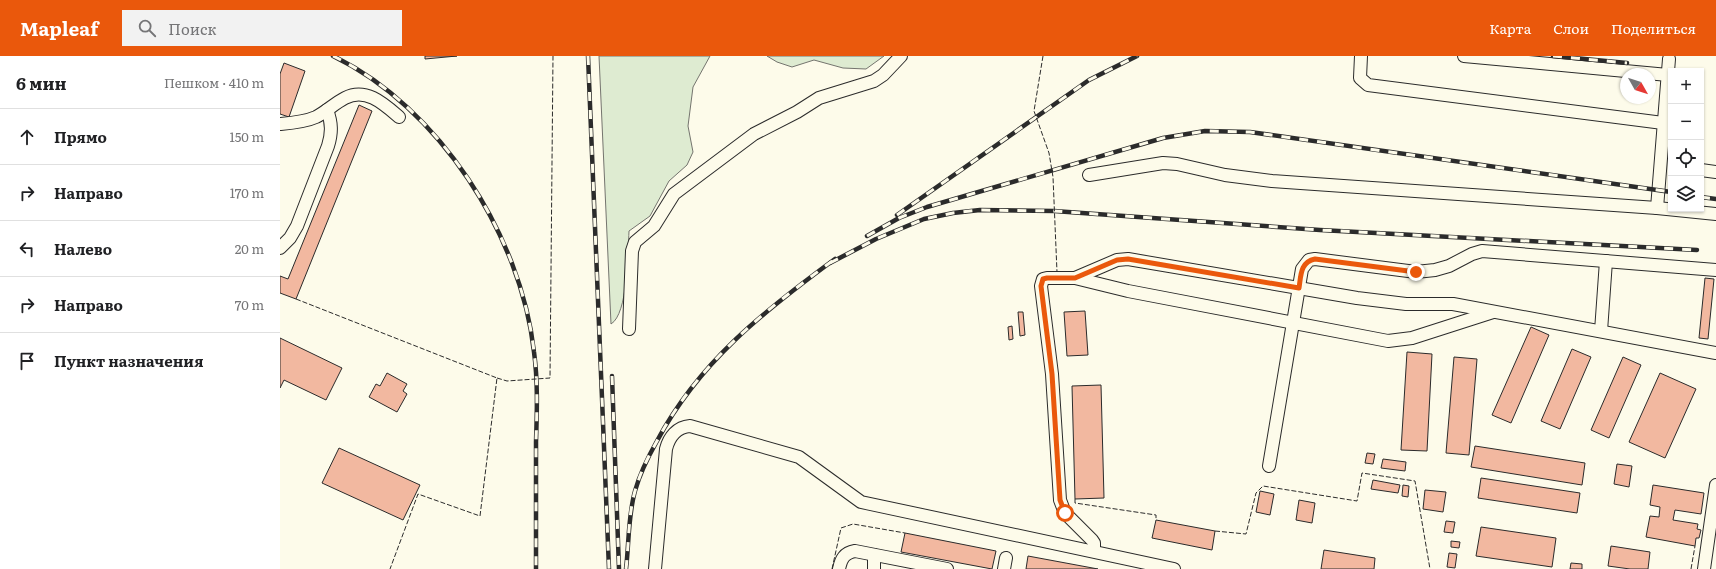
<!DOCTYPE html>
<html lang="ru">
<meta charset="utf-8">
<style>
body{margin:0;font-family:Literata,serif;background:#f2f2f2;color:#202124}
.controls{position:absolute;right:12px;top:12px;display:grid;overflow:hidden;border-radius:0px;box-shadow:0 1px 3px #0004}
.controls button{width:36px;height:36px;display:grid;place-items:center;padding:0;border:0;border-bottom:1px solid #e0e0e0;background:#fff;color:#202124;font:20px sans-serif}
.compass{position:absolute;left:1340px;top:12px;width:36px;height:36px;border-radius:50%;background:#fff;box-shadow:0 1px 3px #0004;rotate:129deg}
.stop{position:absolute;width:12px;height:12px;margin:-9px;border:3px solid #ea580c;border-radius:50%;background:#fff}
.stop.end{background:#ea580c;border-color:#fff;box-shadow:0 1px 4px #0008}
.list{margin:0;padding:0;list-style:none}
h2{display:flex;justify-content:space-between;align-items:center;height:52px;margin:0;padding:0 16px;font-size:17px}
h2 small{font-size:13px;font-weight:400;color:#757577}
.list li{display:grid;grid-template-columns:26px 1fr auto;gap:12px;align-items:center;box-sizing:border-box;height:56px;padding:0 16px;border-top:1px solid #e0e0e0}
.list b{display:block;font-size:15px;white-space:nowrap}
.list em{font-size:13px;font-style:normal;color:#757577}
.icon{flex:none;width:22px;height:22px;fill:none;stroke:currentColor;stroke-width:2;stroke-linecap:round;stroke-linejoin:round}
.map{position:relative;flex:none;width:1436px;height:513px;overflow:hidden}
header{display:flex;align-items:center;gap:24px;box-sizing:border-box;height:56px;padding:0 20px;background:#ea580c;color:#fff}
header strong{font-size:19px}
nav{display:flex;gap:22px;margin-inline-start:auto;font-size:14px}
.search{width:280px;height:36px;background:#f2f2f2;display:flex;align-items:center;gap:10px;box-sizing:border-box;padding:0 14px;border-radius:0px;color:#757577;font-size:15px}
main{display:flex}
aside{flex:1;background:#fff}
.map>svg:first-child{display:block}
.green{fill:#deebd1;stroke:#74746e}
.building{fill:#f2b8a0;stroke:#2b2b2b}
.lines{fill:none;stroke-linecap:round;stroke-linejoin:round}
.minor-casing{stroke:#2b2b2b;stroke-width:14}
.minor{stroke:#fdfbea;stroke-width:12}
.rail-casing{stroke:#2b2b2b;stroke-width:4.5}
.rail{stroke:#fdfbea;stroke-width:3;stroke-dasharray:9;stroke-linecap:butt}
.fence{stroke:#2b2b2b;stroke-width:1;stroke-dasharray:5 2;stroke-linecap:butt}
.route{stroke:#ea580c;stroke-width:5}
</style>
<header>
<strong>Mapleaf</strong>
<div class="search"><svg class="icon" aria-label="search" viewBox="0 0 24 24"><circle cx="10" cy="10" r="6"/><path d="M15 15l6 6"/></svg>Поиск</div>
<nav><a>Карта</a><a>Слои</a><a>Поделиться</a></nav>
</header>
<main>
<aside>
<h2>6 мин<small>Пешком · 410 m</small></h2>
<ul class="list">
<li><svg class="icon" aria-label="ahead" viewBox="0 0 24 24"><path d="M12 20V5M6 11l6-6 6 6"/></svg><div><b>Прямо</b></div><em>150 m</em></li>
<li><svg class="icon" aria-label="right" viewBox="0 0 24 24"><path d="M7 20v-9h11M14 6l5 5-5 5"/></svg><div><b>Направо</b></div><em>170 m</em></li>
<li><svg class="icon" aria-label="left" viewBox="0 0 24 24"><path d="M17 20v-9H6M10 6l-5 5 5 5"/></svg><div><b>Налево</b></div><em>20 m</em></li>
<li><svg class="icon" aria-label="right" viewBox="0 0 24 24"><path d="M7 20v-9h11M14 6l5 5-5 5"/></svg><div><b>Направо</b></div><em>70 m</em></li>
<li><svg class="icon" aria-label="arrive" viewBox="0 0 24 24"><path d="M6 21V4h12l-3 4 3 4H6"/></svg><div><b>Пункт назначения</b></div></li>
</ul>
</aside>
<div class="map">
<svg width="1436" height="513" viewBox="0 0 1436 513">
<rect width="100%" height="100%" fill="#fdfbea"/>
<g class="green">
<path d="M319,0H430L413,31L408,70L413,96L407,109L389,125L370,160L349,175C348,196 348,258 331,268Z"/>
<polygon points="487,0 604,0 586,13 563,12 534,4 512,11 497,6"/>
</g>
<g class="building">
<polygon points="145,0 177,0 145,3"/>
<polygon points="4,7 25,15 9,61 0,58 0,18"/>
<polygon points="79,49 92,55 16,243 0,237 0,220 8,223"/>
<polygon points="1425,222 1434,223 1428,283 1419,282"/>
<polygon points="805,255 808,299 787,300 784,256"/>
<polygon points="738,256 743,256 745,279 740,280"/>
<polygon points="732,270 733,283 729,284 728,271"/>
<polygon points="1251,271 1269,279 1231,367 1212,359"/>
<polygon points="0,282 62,312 46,344 4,324 0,332"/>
<polygon points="1292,293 1311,301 1280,373 1261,365"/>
<polygon points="1127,296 1152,298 1147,395 1121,394"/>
<polygon points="1174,301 1197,303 1189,399 1166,397"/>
<polygon points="1343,301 1361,309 1329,382 1311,374"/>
<polygon points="107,317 127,328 123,335 127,338 117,356 89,341 96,328 100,330"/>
<polygon points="1380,317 1416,333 1385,402 1349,386"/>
<polygon points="821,329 824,442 795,443 792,330"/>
<polygon points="1195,390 1305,407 1302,429 1191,411"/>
<polygon points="59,392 140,429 123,464 42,427"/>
<polygon points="1087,397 1095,398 1093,408 1085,407"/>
<polygon points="1103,403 1126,406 1125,415 1101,412"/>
<polygon points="1337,408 1352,410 1349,431 1334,428"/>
<polygon points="1201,422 1300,437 1297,457 1198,442"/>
<polygon points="1093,424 1120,429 1118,437 1091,433"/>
<polygon points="1123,429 1129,430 1128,441 1122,440"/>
<polygon points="1373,429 1424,437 1421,458 1395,454 1393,464 1418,468 1417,473 1421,474 1419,482 1416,482 1415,490 1366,481 1370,460 1379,461 1380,451 1370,449"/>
<polygon points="1145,434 1166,436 1163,456 1143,453"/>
<polygon points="980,435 994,438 990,459 976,456"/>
<polygon points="1019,444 1035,447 1032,467 1016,464"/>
<polygon points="876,464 935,475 932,494 872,482"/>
<polygon points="1166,465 1175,466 1173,477 1164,476"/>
<polygon points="1201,471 1276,482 1272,511 1196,500"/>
<polygon points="625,477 716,495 712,513 621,496"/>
<polygon points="1171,485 1180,486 1179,492 1171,491"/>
<polygon points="1331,490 1370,496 1368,513 1350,513 1328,510"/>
<polygon points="1044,494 1095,502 1094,513 1041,513"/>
<polygon points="1169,497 1177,498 1175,512 1167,511"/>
<polygon points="748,500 818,513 746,513"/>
<polygon points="1291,507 1302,508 1302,513 1290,513"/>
</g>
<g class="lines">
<defs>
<g id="minor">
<polyline points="1081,0 1080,22 1088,29 1383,67"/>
<polyline points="1184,0 1388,19"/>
<path d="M0,68C12,67 25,66 36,61C46,56 55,47 65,42C86,31 104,48 119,61"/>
<polyline points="1421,114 1436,116"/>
<polyline points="809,119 883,107 897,108 945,119 992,125 1377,152 1436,158"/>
<polyline points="1377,152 1389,3"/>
<path d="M0,192L10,182L17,170L48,90C52,77 52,67 47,54"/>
<polyline points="795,222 848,235 1108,285 1132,282 1213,256"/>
<polyline points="349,273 352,195 355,186 374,170 394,138 474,78 517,56 539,42 594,25 603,19 621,0"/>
<polyline points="1321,275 1326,205"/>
<polyline points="989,410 1022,213 1029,204 1035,203 1136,216 1155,214 1169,210 1192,198 1202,195 1436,214"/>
<polyline points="814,494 814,487 812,484 785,457 780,444 772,318 761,230 763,223 767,222 795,222 837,204 848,203 1077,242 1126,248 1173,248 1436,297"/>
<path d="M375,513L386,393C389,381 397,371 410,370L519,401L581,446L894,513"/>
<path d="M559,513C561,503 564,497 575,495L667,513"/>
<polyline points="594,513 594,499"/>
<polyline points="724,513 726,502"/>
<polyline points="1424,513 1436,429"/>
</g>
</defs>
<use href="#minor" class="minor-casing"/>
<use href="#minor" class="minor"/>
<defs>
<g id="rail">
<path d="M53,0C159,51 241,179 254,296C258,325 257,356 256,386C256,428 256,471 256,513"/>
<polyline points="308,0 329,513"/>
<polyline points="1273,0 1347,7"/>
<polyline points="1421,141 1436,143"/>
<polyline points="617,159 809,24 857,0"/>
<polyline points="587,180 619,162 647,151 883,82 925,75 970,76 1391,136"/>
<polyline points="550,207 596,183 644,163 673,157 700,154 774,155 1040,174 1417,194"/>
<polyline points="332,320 339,513"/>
<path d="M346,513C349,487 348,460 355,435C360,417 368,401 377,385C419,306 484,255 555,203"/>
</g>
</defs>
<use href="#rail" class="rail-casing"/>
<use href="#rail" class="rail"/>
<g class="fence">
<polyline points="763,0 754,55 769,97 773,121 777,216"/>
<polyline points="16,243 217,322 200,460 138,438 110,513"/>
<polyline points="217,322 227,325 270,322 273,0"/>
<polyline points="795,443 795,447 876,459 876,464"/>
<polyline points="935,475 966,478 976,437 983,430 1077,445 1082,417 1135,425 1150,513"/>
<polyline points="552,513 561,472 573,468 625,477"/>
<polyline points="1411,513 1415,490"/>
</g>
</g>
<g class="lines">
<path class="route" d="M785,457L780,444L772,318L761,230L763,223L767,222H795L837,204L848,203L1019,232C1021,220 1020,206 1035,203L1136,216"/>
</g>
</svg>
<div class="controls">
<button>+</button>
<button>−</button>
<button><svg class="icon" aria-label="locate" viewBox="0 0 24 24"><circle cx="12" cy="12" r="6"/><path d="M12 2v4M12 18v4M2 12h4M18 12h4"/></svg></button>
<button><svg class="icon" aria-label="layers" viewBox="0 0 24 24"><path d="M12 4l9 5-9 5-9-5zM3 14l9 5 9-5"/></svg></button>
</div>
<svg class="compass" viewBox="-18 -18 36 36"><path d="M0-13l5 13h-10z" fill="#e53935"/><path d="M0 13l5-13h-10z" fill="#757577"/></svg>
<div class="stop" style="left:785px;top:457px"></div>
<div class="stop end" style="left:1136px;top:216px"></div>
</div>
</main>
